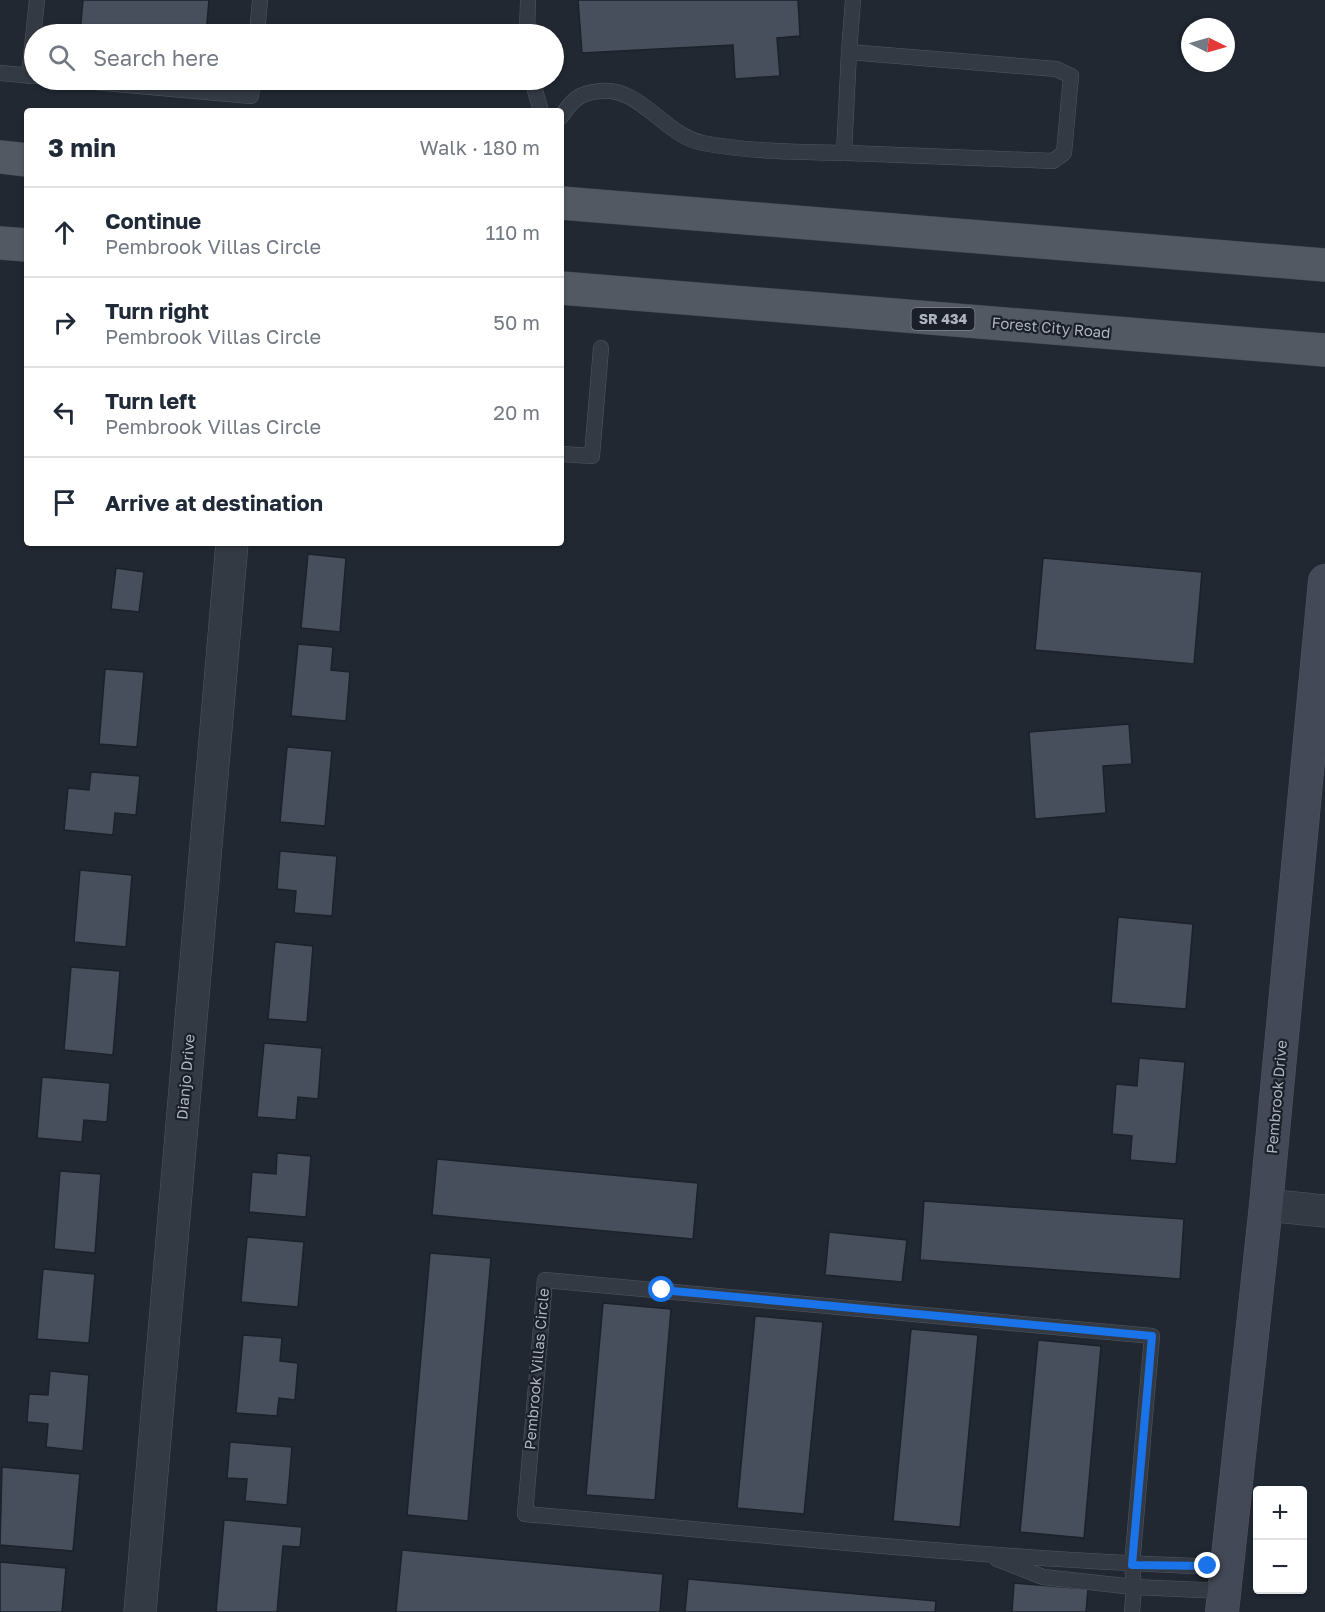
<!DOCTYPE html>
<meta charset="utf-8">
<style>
body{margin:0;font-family:"Golos Text",sans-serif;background:#f6f6f7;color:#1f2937}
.controls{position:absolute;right:18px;bottom:18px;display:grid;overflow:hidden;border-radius:6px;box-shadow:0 2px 4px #0004}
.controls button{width:54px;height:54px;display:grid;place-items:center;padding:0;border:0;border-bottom:2px solid #e0e1e3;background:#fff;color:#1f2937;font:30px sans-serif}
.compass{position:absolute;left:1181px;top:18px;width:54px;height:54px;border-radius:50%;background:#fff;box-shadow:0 2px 4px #0004;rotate:95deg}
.stop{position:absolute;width:18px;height:18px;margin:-14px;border:4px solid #1a73e8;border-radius:50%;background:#fff}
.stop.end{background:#1a73e8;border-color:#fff;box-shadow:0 2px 6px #0008}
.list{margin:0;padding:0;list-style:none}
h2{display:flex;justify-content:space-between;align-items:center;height:78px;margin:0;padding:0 24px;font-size:26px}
h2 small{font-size:20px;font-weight:400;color:#747a83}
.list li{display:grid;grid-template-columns:39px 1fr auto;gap:18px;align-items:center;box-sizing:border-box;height:90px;padding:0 24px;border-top:2px solid #e0e1e3}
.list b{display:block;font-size:22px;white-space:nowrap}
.list p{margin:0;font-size:20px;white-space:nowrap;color:#747a83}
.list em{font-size:20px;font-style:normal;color:#747a83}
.icon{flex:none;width:33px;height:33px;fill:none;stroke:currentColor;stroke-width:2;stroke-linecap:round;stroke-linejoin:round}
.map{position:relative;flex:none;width:1325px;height:1612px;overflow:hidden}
.search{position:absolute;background:#fff;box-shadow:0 2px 4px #0004;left:24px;top:24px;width:540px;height:66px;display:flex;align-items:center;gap:15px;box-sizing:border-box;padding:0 21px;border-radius:33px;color:#747a83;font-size:22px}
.panel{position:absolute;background:#fff;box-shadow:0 2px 4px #0004;left:24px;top:108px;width:540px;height:438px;border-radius:6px}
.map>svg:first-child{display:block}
.building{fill:#484f5c;stroke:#1c212a;stroke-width:1.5}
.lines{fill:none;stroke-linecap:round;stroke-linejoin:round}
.lane-casing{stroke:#525761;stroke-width:16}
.street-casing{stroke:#525761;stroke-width:33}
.secondary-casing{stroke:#525761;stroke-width:34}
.primary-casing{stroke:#3e434d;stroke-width:34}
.lane{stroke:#343a43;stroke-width:15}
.street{stroke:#343a43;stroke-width:32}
.secondary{stroke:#434956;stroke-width:33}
.primary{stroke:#525963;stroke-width:33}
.route{stroke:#1a73e8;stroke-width:8}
.labels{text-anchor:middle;stroke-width:4.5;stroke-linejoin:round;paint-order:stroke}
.shield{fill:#1a1f28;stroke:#828792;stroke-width:1.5}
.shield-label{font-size:14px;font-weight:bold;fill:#aeb4c0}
.street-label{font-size:15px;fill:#aeb4c0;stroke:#1a1f28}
</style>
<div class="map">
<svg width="1325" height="1612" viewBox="0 0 1325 1612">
<rect width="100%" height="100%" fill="#212832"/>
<g class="building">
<polygon points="83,0 209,0 206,34 80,34"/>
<polygon points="578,0 798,0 800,36 777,38 780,76 735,79 733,45 582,53"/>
<polygon points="308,554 346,558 340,632 301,628"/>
<polygon points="1043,558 1202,572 1194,664 1035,650"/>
<polygon points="116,568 144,572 139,612 111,609"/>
<polygon points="298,644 333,647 331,670 350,672 346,721 291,716"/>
<polygon points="105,669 144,672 137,747 99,744"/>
<polygon points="1129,724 1132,764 1103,766 1106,813 1035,819 1029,732"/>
<polygon points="287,747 332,751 325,826 280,822"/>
<polygon points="91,772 140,776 136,815 115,813 113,835 64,830 68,788 89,790"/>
<polygon points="280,851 337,856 332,916 294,913 296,891 277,889"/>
<polygon points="80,870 132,875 126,947 74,942"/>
<polygon points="1118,917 1193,924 1186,1009 1111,1003"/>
<polygon points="275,942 313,946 307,1022 268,1019"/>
<polygon points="71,967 120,971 113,1055 64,1050"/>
<polygon points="264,1043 322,1048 318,1099 298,1097 296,1120 257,1117"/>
<polygon points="1139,1058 1185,1062 1176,1164 1130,1160 1132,1136 1112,1134 1116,1084 1137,1086"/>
<polygon points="42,1077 110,1083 107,1122 84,1120 82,1142 37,1138"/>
<polygon points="277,1153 311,1156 306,1217 249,1212 252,1172 276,1174"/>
<polygon points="437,1159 698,1183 693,1239 432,1215"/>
<polygon points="60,1171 101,1174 95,1253 54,1249"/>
<polygon points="924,1201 1184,1219 1180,1279 920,1260"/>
<polygon points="829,1232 907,1240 902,1282 825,1275"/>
<polygon points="247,1237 304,1242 298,1307 241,1302"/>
<polygon points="430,1253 491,1258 468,1521 407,1515"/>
<polygon points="43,1269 95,1274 89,1343 37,1339"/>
<polygon points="603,1303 671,1309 655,1500 586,1495"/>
<polygon points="755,1316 823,1322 804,1514 737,1508"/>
<polygon points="911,1329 978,1335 960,1527 893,1521"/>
<polygon points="243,1335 282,1338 280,1361 298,1363 295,1400 279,1398 277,1416 236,1413"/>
<polygon points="1038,1340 1101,1346 1084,1538 1020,1532"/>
<polygon points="50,1371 89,1375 83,1451 46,1447 48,1424 27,1422 29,1394 48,1395"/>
<polygon points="230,1442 292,1447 287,1505 245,1501 247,1479 227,1478"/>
<polygon points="2,1467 80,1474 73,1551 0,1545"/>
<polygon points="224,1520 302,1527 300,1547 283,1546 277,1612 216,1612"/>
<polygon points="402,1550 663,1574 660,1612 396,1612"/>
<polygon points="0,1562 66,1568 62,1612 0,1612"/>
<polygon points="688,1579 936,1601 935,1612 685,1612"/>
<polygon points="1014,1583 1088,1589 1086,1612 1012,1612"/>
</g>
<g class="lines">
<defs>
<g id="lane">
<polyline points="257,34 260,0"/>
<polyline points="527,34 528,0"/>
<polyline points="0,73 34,76"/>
<polyline points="29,76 37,0"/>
<polyline points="71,80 251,96 253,80"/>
<polyline points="532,80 541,111"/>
<path d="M561,117C572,100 579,93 600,91C640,86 665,136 703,143C751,152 799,152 848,153C916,156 985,158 1053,161L1064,153L1071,76L1056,69L849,52L853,0"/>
<polyline points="844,153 849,52"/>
<polyline points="561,454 592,456 601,348"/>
<polyline points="997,1559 1043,1577 1134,1587 1223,1591"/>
<path d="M1132,1612L1134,1587L1132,1565L1152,1336L545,1280L525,1514C758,1534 992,1560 1226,1567"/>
</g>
<g id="street">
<polyline points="1266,1205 1325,1211"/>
<polyline points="140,1612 232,543"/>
</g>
<polyline id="secondary" points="1222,1612 1266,1205 1325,581"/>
<g id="primary">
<polyline points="0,157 27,160"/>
<polyline points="561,203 1325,265"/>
<polyline points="0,243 27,245"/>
<polyline points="561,288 1325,350"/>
</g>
</defs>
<use href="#lane" class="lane-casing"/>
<use href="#street" class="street-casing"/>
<use href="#secondary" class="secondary-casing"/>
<use href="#primary" class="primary-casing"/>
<use href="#lane" class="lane"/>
<use href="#street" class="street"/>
<use href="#secondary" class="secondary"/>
<use href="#primary" class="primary"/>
</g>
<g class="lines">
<polyline class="route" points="662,1290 1152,1336 1132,1565 1208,1566"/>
</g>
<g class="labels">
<rect class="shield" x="911.5" y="308" width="63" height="22" rx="4.5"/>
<g class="shield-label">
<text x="943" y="324">SR 434</text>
</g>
<g class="street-label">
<text transform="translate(1051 328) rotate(5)" y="5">Forest City Road</text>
<text transform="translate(186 1077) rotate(-85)" y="5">Dianjo Drive</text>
<text transform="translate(1277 1097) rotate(-85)" y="5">Pembrook Drive</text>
<text transform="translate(537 1369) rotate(-85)" y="5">Pembrook Villas Circle</text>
</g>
</g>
</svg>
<div class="controls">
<button>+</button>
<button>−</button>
</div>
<svg class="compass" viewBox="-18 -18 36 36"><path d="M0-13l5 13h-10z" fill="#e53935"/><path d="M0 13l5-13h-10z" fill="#747a83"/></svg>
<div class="stop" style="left:662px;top:1290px"></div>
<div class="stop end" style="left:1208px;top:1566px"></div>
<div class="search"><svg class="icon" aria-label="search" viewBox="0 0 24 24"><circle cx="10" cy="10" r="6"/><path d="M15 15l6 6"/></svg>Search here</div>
<section class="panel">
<h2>3 min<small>Walk · 180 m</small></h2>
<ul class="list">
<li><svg class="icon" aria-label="ahead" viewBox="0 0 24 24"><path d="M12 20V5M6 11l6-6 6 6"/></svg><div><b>Continue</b><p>Pembrook Villas Circle</p></div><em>110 m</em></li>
<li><svg class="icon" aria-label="right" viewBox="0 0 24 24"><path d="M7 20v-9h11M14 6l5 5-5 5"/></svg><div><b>Turn right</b><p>Pembrook Villas Circle</p></div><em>50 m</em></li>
<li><svg class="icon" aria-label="left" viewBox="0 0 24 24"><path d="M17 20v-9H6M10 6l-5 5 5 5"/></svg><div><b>Turn left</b><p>Pembrook Villas Circle</p></div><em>20 m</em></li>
<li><svg class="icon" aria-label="arrive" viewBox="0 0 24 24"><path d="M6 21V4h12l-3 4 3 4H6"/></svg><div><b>Arrive at destination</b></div></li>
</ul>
</section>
</div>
